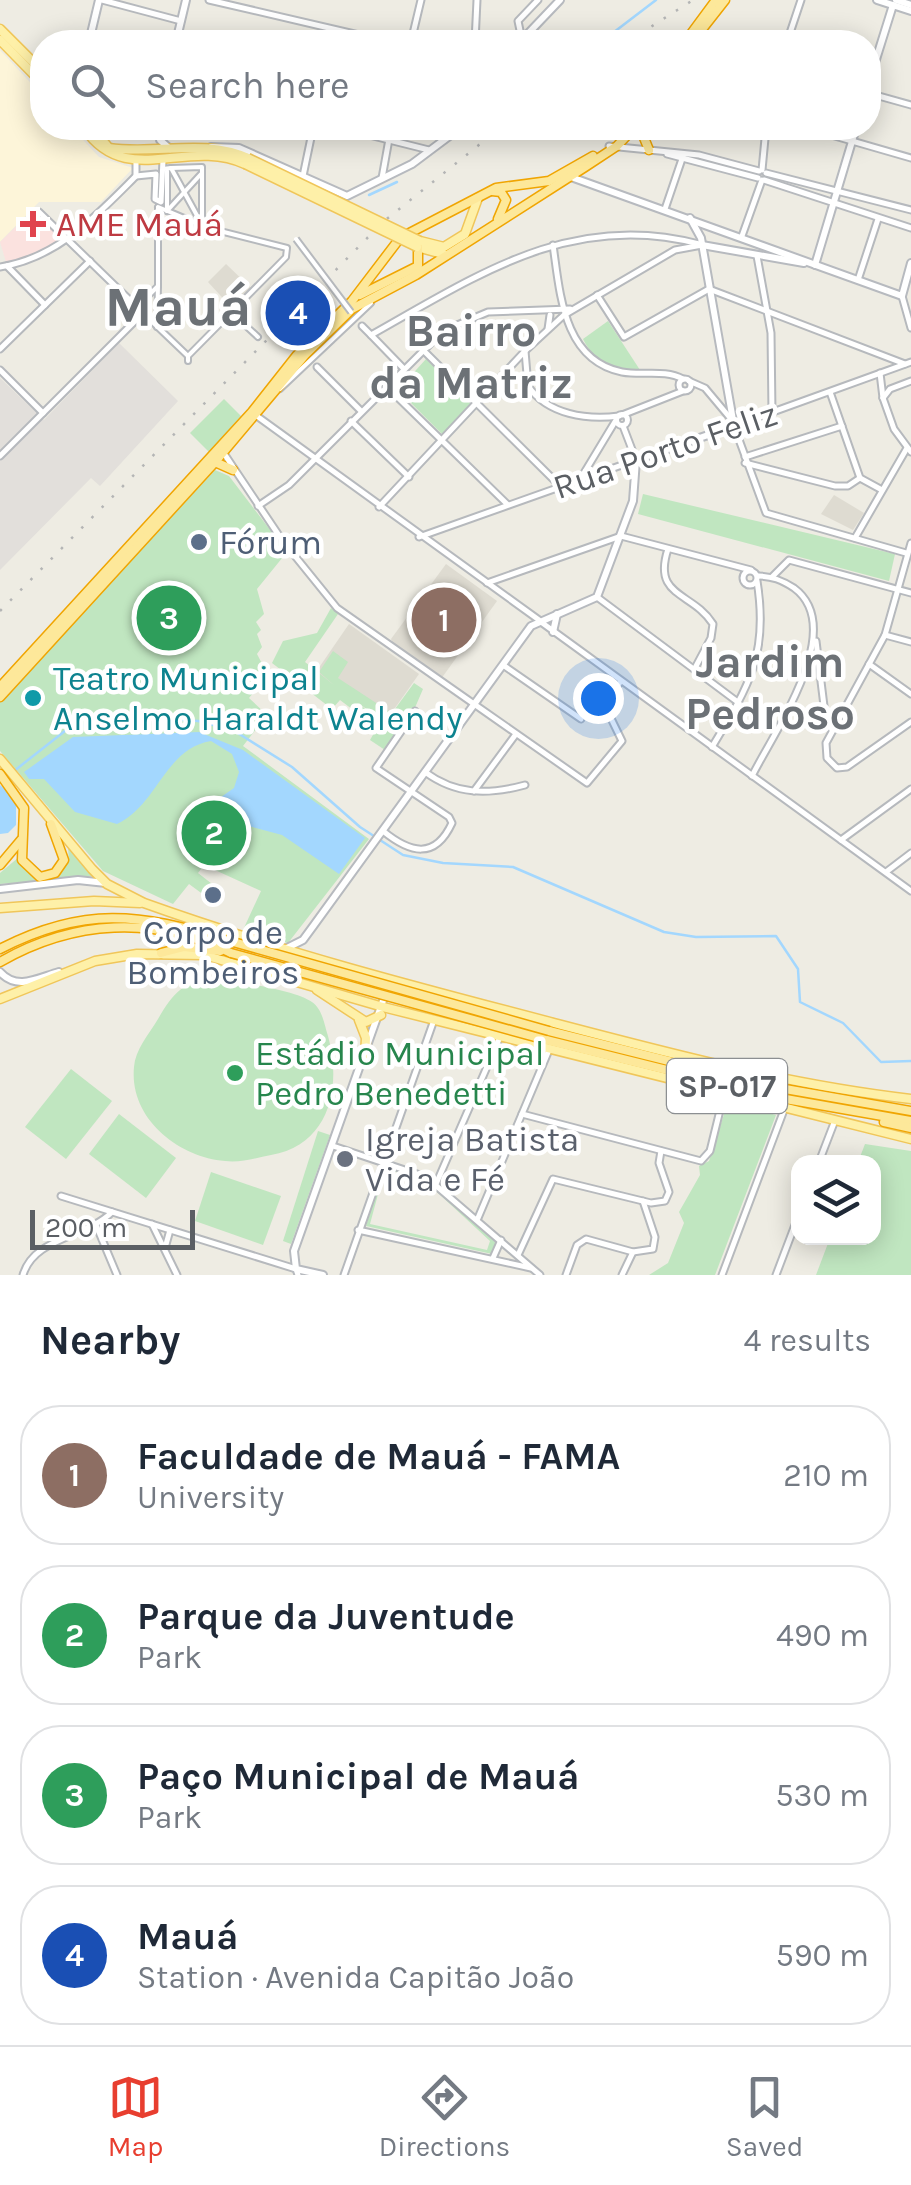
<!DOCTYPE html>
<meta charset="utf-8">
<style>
body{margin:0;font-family:Karla,sans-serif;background:#f2f2f3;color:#1f2937}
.controls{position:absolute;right:30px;bottom:30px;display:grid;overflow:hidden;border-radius:20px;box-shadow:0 5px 25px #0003}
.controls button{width:90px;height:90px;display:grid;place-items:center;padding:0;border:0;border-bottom:2px solid #e0e1e3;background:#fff;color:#1f2937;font:50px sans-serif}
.scale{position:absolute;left:30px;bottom:25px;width:165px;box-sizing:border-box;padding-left:10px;border:5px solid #5b5f64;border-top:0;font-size:28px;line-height:35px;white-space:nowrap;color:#5b5f64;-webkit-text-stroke:8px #fff;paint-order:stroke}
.you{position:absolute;left:598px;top:698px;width:35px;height:35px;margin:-25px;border:8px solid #fff;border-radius:50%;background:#1a73e8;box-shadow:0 0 0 15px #1a73e833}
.badge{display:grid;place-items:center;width:65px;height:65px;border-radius:50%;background:#e83e2f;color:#fff;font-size:32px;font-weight:700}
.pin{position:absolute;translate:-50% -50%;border:5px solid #fff;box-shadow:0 2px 10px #0006}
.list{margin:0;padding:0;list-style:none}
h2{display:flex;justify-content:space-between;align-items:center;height:130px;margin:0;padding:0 40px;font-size:42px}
h2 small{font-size:32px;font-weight:400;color:#747a83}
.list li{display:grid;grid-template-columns:65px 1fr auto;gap:30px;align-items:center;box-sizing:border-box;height:140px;margin:0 20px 20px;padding:0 20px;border:2px solid #e0e1e3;border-radius:40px}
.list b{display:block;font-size:38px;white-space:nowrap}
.list p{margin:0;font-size:32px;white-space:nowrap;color:#747a83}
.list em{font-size:32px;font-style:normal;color:#747a83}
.icon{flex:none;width:55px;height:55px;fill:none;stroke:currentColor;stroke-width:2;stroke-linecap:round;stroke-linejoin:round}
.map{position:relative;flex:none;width:911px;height:1275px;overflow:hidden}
.search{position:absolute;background:#fff;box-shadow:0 5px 25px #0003;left:30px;right:30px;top:30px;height:110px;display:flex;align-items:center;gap:25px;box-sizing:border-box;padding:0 35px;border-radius:40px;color:#747a83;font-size:38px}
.sheet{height:770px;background:#fff}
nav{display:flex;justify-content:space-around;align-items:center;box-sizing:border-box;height:140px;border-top:2px solid #e0e1e3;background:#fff;font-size:28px;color:#747a83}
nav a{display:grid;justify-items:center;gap:5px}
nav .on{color:#e83e2f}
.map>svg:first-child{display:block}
.commercial{fill:#fdf5d9}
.industrial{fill:#e2dfdb}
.education{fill:#dedbd1}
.medical{fill:#fbe2df}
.green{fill:#c0e6c0;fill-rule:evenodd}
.water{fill:#a3d7fe}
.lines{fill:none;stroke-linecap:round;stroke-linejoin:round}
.stream{stroke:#a3d7fe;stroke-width:2.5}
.pedestrian-casing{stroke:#b6b9bd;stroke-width:8}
.minor-casing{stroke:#b6b9bd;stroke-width:9}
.tertiary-casing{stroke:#b6b9bd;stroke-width:9}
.secondary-casing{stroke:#b7babf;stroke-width:10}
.primary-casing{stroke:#f0c65a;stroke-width:11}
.trunk-casing{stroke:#f0a502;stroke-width:11}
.pedestrian{stroke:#fff;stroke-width:4}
.minor{stroke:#fff;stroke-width:5}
.tertiary{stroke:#fff;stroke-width:5}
.secondary{stroke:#fff;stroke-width:6}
.primary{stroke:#fef0a8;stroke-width:8}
.trunk{stroke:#fde89a;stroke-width:8}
.rail{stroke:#b4b5b5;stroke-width:2.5;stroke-dasharray:2.5 12;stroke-linecap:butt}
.pedestrian-bridge-casing{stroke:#b6b9bd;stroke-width:8;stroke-linecap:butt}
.primary-bridge-casing{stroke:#f0c65a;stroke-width:11;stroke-linecap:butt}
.trunk-bridge-casing{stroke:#f0a502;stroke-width:11;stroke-linecap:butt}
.pedestrian-bridge{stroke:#fff;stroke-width:4}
.primary-bridge{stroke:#fef0a8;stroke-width:8}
.trunk-bridge{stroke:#fde89a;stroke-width:8}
.health-dot{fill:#e0444e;stroke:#fff;stroke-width:4}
.service-dot{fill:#5c6f8a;stroke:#fff;stroke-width:4}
.culture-dot{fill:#0f9aa8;stroke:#fff;stroke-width:4}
.leisure-dot{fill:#2e9e5b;stroke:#fff;stroke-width:4}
.worship-dot{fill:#6b7280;stroke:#fff;stroke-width:4}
.labels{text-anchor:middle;stroke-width:9;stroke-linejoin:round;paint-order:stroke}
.shield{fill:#fff;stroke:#8c8f92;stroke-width:2.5}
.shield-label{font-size:32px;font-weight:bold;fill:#5b5f64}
.health-label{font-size:35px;fill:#be3a42;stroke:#fff;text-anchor:start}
.street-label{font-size:35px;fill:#5b5f64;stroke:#fff}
.service-label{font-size:35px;fill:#4e5e75;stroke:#fff;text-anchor:start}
.culture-label{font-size:35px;fill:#0d838f;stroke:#fff;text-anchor:start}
.leisure-label{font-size:35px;fill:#27864d;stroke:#fff;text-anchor:start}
.worship-label{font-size:35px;fill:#5b616d;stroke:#fff;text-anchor:start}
.district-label{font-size:45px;font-weight:bold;fill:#6c7176;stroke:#fff}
.town-label{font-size:55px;font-weight:bold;fill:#6c7176;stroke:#fff}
</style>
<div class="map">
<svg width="911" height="1275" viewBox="0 0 911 1275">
<rect width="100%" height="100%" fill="#eeece3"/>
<polygon class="commercial" points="0,50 42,95 42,128 72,128 99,157 133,168 101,202 39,202 0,242"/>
<polygon class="industrial" points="119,343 178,401 100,486 91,478 0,570 0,378 44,420"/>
<g class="education">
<polygon points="226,264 251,288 231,307 208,282"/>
<polygon points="834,495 864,513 853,530 821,514"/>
<polygon points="446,564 497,601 441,679 395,648 391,639"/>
<polygon points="349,624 419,674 385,722 316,672"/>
</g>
<polygon class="medical" points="33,210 61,237 59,243 31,259 6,262 0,242"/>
<g class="green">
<path d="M608,321L640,370C614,371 594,362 583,339Z"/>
<polygon points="426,359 474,404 444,436 398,390"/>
<polygon points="224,399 241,416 209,452 190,433"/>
<polygon points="215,470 229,476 287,552 257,589 264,614 256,622 261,630 257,634 262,647 257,654 268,675 249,698 267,715 243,746 369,839 288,943 243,930 261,891 204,865 198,873 216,887 208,898 189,884 173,904 103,871 0,751 0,702"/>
<polygon points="643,494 895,554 889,581 638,514"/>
<polygon points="331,608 338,614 305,662 334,685 319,672 333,651 348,662 338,678 390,712 384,721 358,703 384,724 414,683 423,689 414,710 385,750 370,740 377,728 340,700 332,709 272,663 283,641 317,633"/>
<polygon points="68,848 94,876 0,884 0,873 19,857 34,878 57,876 69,861"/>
<path d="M216,978C240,983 293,989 312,1002C323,1010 324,1024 328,1036C342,1086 330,1145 271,1155C256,1158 240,1163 225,1161C178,1157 129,1118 134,1067C135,1050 149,1034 158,1019C172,995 185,978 216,978Z"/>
<polygon points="71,1069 112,1101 66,1159 25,1127"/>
<polygon points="728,1102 776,1115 715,1275 649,1275 668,1263 684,1223 679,1212 700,1175 699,1166 709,1161"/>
<polygon points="119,1114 176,1158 146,1198 89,1154"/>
<polygon points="318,1131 330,1135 291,1244 283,1241"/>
<polygon points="865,1144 911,1151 911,1275 816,1275 830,1238 874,1238 874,1162 858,1162"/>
<path d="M384,1167L426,1178L497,1244L492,1254L366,1226ZM389,1170L424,1180L490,1241L487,1250L370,1224L384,1172Z"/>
<polygon points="211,1172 281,1196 263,1245 195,1221"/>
</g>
<g class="water">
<path d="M199,732L243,750L365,838L339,874L282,835L212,816L211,804L234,788L239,772L232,754L211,741C164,749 158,805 117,824L75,812L44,779H29L24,772L73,737Z"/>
<polygon points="0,785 16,798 16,825 8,833 0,834"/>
</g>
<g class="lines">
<g class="stream">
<polyline points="601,42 656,0"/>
<polyline points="369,195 397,182"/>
<polyline points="0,782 70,727 158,718 198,721 233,730 292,767 360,827 403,855 443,863 513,867 664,932 696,937 776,936 798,969 800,1002 843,1023 881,1062 911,1061"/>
</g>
<defs>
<g id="pedestrian">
<polyline points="171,168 202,167 202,226"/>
<polyline points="163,169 171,168 200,221"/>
<polyline points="158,207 208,228 287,248 286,257 188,356"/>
<polyline points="167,211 201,174"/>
<polyline points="167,211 167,171"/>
<polyline points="158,286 158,208"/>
<polyline points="138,306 158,286 157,327"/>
<polyline points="231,312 258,337"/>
<polyline points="143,313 188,356 188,361"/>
<polyline points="280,389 371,303"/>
</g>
<g id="minor">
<polyline points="102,0 181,21"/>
<polyline points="209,0 389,42"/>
<polyline points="522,40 518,21 538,0"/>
<polyline points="411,42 421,0"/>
<polyline points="475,42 477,0"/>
<polyline points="787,42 801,0"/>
<polyline points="868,93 911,105"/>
<polyline points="341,128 429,150"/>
<polyline points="807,128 911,158"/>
<polyline points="762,170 766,128"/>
<polyline points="136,176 156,174 155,199 161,202 163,160"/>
<polyline points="303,176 313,128"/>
<polyline points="382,178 391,128"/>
<polyline points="665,209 683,156"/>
<polyline points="742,236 762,180"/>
<path d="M553,245C560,293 563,360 622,372C643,376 664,369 683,379"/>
<polyline points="757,256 771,333 772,413"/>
<polyline points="7,266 45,305"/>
<polyline points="858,280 878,219"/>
<polyline points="597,295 624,337 709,289 905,364"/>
<polyline points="902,296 911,328"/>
<polyline points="362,326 371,335"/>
<polyline points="0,349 90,261"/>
<polyline points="423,350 559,485"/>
<path d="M525,351L528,386C548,415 587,420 619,416"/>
<polyline points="317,367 361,411"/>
<polyline points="0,370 43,413"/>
<circle cx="685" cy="385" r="6"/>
<polyline points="689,381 705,388 731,419"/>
<polyline points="386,386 507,504"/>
<polyline points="830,392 860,478 882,490"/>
<polyline points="883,398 894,429 911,452"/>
<circle cx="622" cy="420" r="5.5"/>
<polyline points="622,415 683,391"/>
<polyline points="351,421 409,477"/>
<polyline points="623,426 636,460"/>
<polyline points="734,426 766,513 906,553"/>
<polyline points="0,456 143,313 39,212"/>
<polyline points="745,457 842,426"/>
<polyline points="745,463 835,486 848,486 860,478"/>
<polyline points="581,478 616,420"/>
<polyline points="855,538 907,448"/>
<polyline points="911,543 885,635 826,743 827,758 837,768 847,767 911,722"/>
<path d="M668,549C652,598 692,591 713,624L711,638L695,668"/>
<circle cx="750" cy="578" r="7"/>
<polyline points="772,577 789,560 911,593"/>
<polyline points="487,583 621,536 751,570"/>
<polyline points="597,597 739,703"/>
<polyline points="541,622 911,891"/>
<polyline points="885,635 911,642"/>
<polyline points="816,641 825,714 832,730"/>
<polyline points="869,664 911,694"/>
<polyline points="503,665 581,719"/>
<polyline points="474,704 587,783 622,741 604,704 621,681"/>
<path d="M712,747C749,686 769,654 757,581"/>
<path d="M425,772C456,795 488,795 525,785"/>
<path d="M752,776C775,730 848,628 794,588C782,580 772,576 758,576"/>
<polyline points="474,791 516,734"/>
<path d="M383,831C410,853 435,860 452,823L449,817L376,768L415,711"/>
<polyline points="841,840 911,789"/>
<polyline points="886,872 911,853"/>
<polyline points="522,1114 701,1161 710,1151 724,1094"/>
<polyline points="333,1146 426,1177 540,1275"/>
<polyline points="819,1162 834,1123"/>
<polyline points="436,1184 500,1037"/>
<polyline points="61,1196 296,1269 298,1275"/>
<polyline points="478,1218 549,1050"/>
<polyline points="152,1224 177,1275"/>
<polyline points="96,1225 117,1275"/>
<polyline points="358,1230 531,1268"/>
<polyline points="165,1248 170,1230"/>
<polyline points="518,1255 553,1179 651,1203 665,1201 669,1192 659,1163 661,1151"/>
<polyline points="493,1258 501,1240"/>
<path d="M23,1275C34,1237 86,1238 112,1212"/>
<polyline points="344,1275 434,1020"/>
<polyline points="566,1275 577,1245 586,1239 633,1252 653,1249 655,1237 643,1201"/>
<polyline points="622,1275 633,1252"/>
<polyline points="722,1275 784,1110"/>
<polyline points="776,1275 798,1217"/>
</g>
<g id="tertiary">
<polyline points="609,146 699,155 759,171"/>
<polyline points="667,154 758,178"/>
<polyline points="766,173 911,210"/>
<polyline points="764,180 911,228"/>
<path d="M0,267C58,258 96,216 136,176V159"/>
<polyline points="548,329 550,315"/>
<path d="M404,369L371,335C476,276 572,210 699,244"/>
<polyline points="880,373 883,398"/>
<polyline points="883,398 890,389 911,381"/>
<polyline points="254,414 539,620"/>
<polyline points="734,426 911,362"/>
<polyline points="223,452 282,540 337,608 474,704"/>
<polyline points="258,506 289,485 443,331 488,312 570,309"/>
<polyline points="379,507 525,351 564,315 675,250 702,245"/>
<polyline points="419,537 636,460"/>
</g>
<g id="secondary">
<polyline points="877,0 911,11"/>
<polyline points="896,0 911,5"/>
<polyline points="89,42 99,0"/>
<polyline points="176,42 186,0"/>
<polyline points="520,42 560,0"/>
<polyline points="868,85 893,5"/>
<polyline points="161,128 160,140 170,149"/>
<polyline points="211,147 239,148 347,196 412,164 460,128"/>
<polyline points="571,177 902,296 911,263"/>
<polyline points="702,245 804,263"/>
<polyline points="815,265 856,128"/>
<polyline points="553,632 557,614"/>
<polyline points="0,889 78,880 106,883"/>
<polyline points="285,949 303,940 314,925 531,626 597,597 633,501 636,460 734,426 701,238 690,218"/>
<path d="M0,972C17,991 38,978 59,972"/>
<polyline points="323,1275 296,1269 294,1251 390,981"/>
</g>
<g id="primary">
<polyline points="0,29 42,71"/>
<polyline points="0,40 42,83"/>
<path d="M84,128C126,190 186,137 245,164"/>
<path d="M92,128L109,148C157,155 203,138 248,158"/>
<polyline points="420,241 444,247 465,234 478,198"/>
<polyline points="417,247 446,255"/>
<path d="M0,759L92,869L107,884L144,903C278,951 416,987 554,1023C672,1054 789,1085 911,1099"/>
<polyline points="0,908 94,901 140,903"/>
<polyline points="317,990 366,1022 381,1015"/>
<polyline points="0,999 95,961 137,954 204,955 383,1007 911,1139"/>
<polyline points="359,1020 366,1038 365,1056"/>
</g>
<g id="trunk">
<polyline points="685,42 716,0"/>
<polyline points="692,42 725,0"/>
<polyline points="640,128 649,150"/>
<polyline points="492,191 501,192 506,200 498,219"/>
<polyline points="360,295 418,266 418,247"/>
<polyline points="215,462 233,470"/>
<polyline points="0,687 252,412 297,355 352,301 400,238 496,188 549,181 593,156"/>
<polyline points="0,697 215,462 305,355 352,309 416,275 585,167 617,146 634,128"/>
<polyline points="0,774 24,808 22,860 40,877 55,873 64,860 51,824"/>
<polyline points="0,865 21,840"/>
<path d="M0,949C83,906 140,913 226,940"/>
<polyline points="161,953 184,947 220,951"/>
<path d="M0,962C73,920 154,915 231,953"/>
<polyline points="549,1031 768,1086 911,1111"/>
<polyline points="546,1040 780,1098 911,1121"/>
<polyline points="884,1122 911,1128"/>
</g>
</defs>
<use href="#pedestrian" class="pedestrian-casing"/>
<use href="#minor" class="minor-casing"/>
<use href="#tertiary" class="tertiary-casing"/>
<use href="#secondary" class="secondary-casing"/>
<use href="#primary" class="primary-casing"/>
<use href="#trunk" class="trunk-casing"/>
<use href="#pedestrian" class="pedestrian"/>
<use href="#minor" class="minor"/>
<use href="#tertiary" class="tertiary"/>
<use href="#secondary" class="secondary"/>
<use href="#primary" class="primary"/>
<use href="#trunk" class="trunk"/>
<g class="rail">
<polyline points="627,42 693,0"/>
<polyline points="0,611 383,222 500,128"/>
</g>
<defs>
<polyline id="pedestrian-bridge" points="296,239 351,312"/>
<g id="primary-bridge">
<polyline points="248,158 420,241"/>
<polyline points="245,164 417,247"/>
</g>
<g id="trunk-bridge">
<polyline points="226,940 549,1031"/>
<polyline points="231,953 546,1040"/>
</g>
</defs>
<use href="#pedestrian-bridge" class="pedestrian-bridge-casing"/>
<use href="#primary-bridge" class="primary-bridge-casing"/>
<use href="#trunk-bridge" class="trunk-bridge-casing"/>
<use href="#pedestrian-bridge" class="pedestrian-bridge"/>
<use href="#primary-bridge" class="primary-bridge"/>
<use href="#trunk-bridge" class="trunk-bridge"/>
</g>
<path class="health-dot" d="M28 209h10v10h10v10h-10v10h-10v-10h-10v-10h10z"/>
<g class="service-dot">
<circle cx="199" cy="542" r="10"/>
<circle cx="213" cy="895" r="10"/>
</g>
<circle class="culture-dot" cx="33" cy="698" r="10"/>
<circle class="leisure-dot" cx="235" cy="1073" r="10"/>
<circle class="worship-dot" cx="345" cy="1159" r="10"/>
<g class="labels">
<rect class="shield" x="667" y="1059" width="120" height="54" rx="8"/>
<g class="shield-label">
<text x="727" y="1097">SP-017</text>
</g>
<g class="health-label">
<text x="56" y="236">AME Mauá</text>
</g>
<g class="street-label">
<text transform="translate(665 450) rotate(-19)" y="12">Rua Porto Feliz</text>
</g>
<g class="service-label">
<text x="219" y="554">Fórum</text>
<text x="213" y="944" text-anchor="middle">Corpo de<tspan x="213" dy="40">Bombeiros</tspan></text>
</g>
<g class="culture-label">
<text x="53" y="690">Teatro Municipal<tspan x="53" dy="40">Anselmo Haraldt Walendy</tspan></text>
</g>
<g class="leisure-label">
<text x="255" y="1065">Estádio Municipal<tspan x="255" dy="40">Pedro Benedetti</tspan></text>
</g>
<g class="worship-label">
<text x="365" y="1151">Igreja Batista<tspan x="365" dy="40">Vida e Fé</tspan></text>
</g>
<g class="district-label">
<text x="471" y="346">Bairro<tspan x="471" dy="52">da Matriz</tspan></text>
<text x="770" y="677">Jardim<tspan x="770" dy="52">Pedroso</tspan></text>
</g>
<g class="town-label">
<text x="178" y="325">Mauá</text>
</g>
</g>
</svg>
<div class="controls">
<button><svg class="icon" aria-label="layers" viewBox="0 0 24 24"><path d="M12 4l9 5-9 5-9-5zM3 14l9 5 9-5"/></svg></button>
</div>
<div class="scale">200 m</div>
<div class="you"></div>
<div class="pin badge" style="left:444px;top:620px;background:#8d6e63">1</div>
<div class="pin badge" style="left:214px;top:833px;background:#2e9e5b">2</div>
<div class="pin badge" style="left:169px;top:618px;background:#2e9e5b">3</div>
<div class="pin badge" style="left:298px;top:313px;background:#1a4fb4">4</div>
<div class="search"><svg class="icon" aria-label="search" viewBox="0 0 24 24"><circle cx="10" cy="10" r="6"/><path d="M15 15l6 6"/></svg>Search here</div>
</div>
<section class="sheet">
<h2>Nearby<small>4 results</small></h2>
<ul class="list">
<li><span class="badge" style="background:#8d6e63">1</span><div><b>Faculdade de Mauá - FAMA</b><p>University</p></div><em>210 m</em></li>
<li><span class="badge" style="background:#2e9e5b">2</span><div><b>Parque da Juventude</b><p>Park</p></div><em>490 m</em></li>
<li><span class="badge" style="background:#2e9e5b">3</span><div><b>Paço Municipal de Mauá</b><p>Park</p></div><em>530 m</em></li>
<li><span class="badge" style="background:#1a4fb4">4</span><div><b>Mauá</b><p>Station · Avenida Capitão João</p></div><em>590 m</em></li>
</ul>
</section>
<nav>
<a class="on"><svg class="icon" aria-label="map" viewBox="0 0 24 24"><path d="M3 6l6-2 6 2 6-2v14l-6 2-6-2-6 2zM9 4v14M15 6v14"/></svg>Map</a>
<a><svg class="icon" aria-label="directions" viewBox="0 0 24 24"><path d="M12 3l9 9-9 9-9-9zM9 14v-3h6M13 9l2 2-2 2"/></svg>Directions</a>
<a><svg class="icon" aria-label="saved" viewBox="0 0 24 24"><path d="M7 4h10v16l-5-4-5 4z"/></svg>Saved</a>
</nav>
